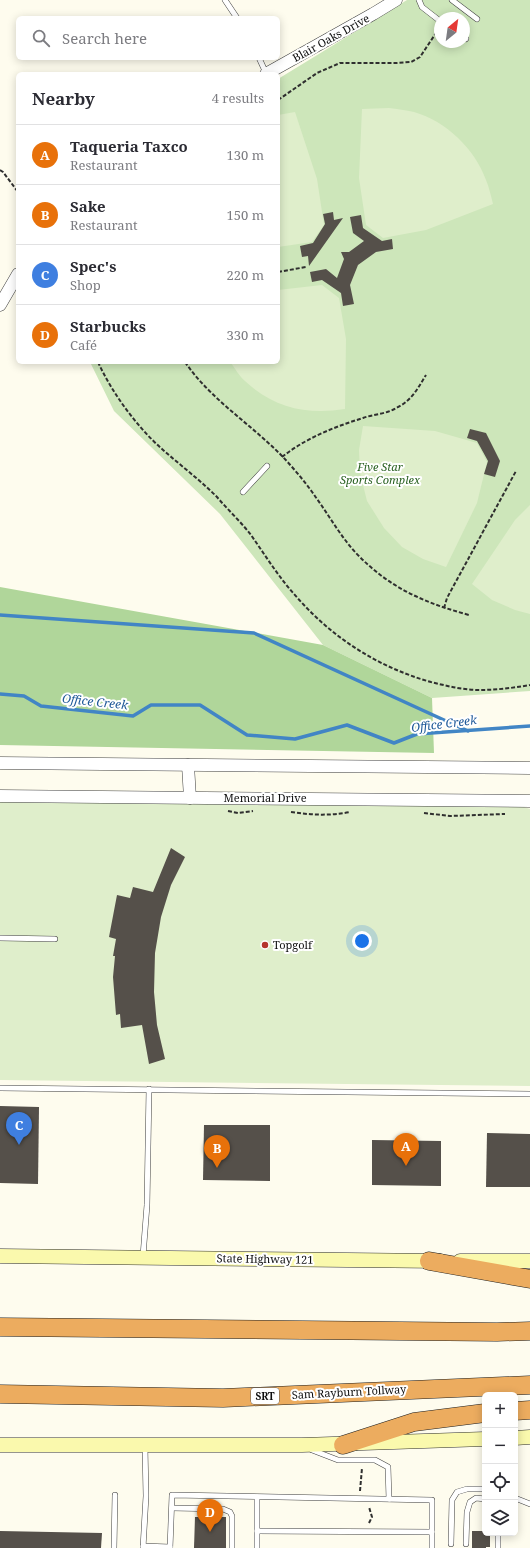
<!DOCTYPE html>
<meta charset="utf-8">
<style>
body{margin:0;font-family:"Noto Serif",serif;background:#f7f7f7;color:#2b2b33}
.controls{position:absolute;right:12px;bottom:12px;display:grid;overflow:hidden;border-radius:6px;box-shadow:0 2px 10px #0003}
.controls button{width:36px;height:36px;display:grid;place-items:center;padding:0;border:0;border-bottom:1px solid #e1e1e2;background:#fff;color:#2b2b33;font:20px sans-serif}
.compass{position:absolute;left:434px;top:12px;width:36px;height:36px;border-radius:50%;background:#fff;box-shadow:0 2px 10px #0003;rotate:29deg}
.you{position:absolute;left:362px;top:941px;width:14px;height:14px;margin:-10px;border:3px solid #fff;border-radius:50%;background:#1a73e8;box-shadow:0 0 0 6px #1a73e833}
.badge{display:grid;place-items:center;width:26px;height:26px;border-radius:50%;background:#b5332d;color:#fff;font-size:13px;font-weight:700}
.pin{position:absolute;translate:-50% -33px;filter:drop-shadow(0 1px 2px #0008)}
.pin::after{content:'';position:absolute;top:21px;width:14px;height:12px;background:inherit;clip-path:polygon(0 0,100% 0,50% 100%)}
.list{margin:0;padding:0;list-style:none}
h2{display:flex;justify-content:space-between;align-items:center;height:52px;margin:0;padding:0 16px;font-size:17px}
h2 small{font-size:13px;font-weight:400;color:#7c7c81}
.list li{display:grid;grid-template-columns:26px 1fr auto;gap:12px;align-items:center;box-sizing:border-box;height:60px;padding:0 16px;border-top:1px solid #e1e1e2}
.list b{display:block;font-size:15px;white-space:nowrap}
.list p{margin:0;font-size:13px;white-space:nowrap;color:#7c7c81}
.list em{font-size:13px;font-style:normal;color:#7c7c81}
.icon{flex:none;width:22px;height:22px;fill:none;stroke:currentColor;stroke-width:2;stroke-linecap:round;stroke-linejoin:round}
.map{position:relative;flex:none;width:530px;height:1548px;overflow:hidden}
.search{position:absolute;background:#fff;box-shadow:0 2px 10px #0003;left:16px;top:16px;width:264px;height:44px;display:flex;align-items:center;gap:10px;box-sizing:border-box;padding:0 14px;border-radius:6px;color:#7c7c81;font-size:15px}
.panel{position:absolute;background:#fff;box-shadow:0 2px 10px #0003;left:16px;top:72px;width:264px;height:292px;border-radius:6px}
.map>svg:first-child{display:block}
.green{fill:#cde6ba;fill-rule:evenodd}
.forest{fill:#b0d69a}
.pitch{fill:#dfeecb}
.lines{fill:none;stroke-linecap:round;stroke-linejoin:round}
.stream{stroke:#4185c5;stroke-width:3.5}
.building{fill:#55504a}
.service-casing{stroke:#404040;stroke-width:6}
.tertiary-casing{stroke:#404040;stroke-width:13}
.secondary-casing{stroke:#2f2f2f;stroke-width:15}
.motorway-casing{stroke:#1e1e1e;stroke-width:19}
.path{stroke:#2f2f2f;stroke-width:2;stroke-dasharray:4 2;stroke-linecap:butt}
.service{stroke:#fff;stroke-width:5}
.tertiary{stroke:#fff;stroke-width:12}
.secondary{stroke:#faf9ad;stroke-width:14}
.motorway{stroke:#ecac5f;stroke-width:18}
.poi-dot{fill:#b5332d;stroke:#fff;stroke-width:1.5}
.labels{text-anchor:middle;stroke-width:4;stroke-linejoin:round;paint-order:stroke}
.shield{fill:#fff;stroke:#565656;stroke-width:1}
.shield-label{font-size:10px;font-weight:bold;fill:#0d0d0d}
.street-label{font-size:11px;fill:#0d0d0d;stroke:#fff}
.park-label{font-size:11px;font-style:italic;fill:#296121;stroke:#fff}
.poi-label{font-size:11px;fill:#0d0d0d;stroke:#fff;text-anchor:start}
.water-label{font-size:12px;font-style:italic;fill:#1e5898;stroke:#fff}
</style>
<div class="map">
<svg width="530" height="1548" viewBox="0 0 530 1548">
<rect width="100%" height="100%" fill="#fefcee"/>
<path class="green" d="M407,0H530V691L432,698L323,645L220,514L114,411L90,362H278V79ZM440,18H464V42H440Z"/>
<polygon class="forest" points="0,587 323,645 432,698 434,753 0,745"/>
<g class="pitch">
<path d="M389,108C397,109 406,110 414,112C446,121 475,149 486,180C489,187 491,196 493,204L426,230L383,238L366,225L359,178L362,109Z"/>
<polygon points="295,112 317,179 324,225 312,242 278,247 278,115"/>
<path d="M322,285L339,298L346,339L345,409C307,415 274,408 245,381C239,376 235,368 230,362H278V290Z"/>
<polygon points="363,426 435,431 477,443 487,462 477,503 446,567 423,559 402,547 384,528 367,501 360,473 359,450"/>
<polygon points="530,505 530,614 515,610 492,600 472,584 515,520"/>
<polygon points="0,800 521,806 530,809 530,1086 0,1080"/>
</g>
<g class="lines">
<g class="stream">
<polyline points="0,615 254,633 468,731"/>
<polyline points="0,694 24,696 41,706 133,716 151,705 200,705 247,735 295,739 347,725 394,743 417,734 530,726"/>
</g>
</g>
<g class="building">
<polygon points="333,212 334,220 343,218 309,266 308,256 302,257 300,246 313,243 325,224 323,214"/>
<polygon points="361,215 363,228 382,241 392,239 393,249 376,252 358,265 350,285 354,304 343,306 341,293 322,280 312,282 310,272 326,269 337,278 344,259 341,252 349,252 364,241 353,233 350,217"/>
<polygon points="470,429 486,433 500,461 495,477 484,474 488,461 477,441 467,438"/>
<polygon points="171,848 185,857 171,885 161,917 155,953 154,992 157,1025 165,1059 149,1064 142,1025 121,1028 120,1014 116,1015 113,977 115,956 113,956 116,939 109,937 117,895 130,898 133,887 153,892"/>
<polygon points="0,1106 39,1107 38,1184 0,1183"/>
<polygon points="204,1125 270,1125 270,1181 203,1180"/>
<polygon points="487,1133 530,1134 530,1187 486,1187"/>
<polygon points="372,1140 441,1141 441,1186 372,1185"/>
<polygon points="195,1517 226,1517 226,1548 194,1548"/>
<polygon points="0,1531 102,1533 101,1548 0,1548"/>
<polygon points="472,1531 485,1531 485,1533 490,1533 490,1547 486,1547 486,1548 472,1548"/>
</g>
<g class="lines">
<defs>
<g id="service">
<polyline points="225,0 237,18"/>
<polyline points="419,0 422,7 440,21"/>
<polyline points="452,0 477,19"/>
<polyline points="464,38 466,39"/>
<polyline points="259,58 266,73"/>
<polyline points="243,492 267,466"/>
<polyline points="0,938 55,939"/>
<polyline points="0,1088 530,1094"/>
<polyline points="143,1256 147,1205 149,1089"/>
<polyline points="312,1450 338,1460 375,1460 388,1467 389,1499"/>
<polyline points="515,1498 530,1504"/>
<polyline points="172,1508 223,1509 230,1512 232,1516 232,1548"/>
<polyline points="257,1531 432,1532"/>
<polyline points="451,1544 452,1500 457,1492 467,1489 485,1489"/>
<polyline points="466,1544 467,1512 470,1502 476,1498 485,1499"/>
<polyline points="143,1546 170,1547"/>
<polyline points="114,1548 115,1495"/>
<polyline points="143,1548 146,1496 145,1447"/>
<polyline points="170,1548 172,1495 432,1500 432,1548"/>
<polyline points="257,1548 257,1497"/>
<polyline points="498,1548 498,1533"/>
</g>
<g id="tertiary">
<polyline points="266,74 373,14 396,0"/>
<polyline points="0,305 18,274"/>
<polyline points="0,763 530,768"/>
<polyline points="188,765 190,798"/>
<polyline points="0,796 530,801"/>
</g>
<g id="secondary">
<polyline points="0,1256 440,1261"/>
<polyline points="460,1261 530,1261"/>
<polyline points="515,1438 530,1437"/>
<polyline points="0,1445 302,1445 485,1439"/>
</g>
<g id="motorway">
<polyline points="429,1261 530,1279"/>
<polyline points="0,1327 497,1332 530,1331"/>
<polyline points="0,1394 223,1398 530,1385"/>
<polyline points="515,1411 530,1410"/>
<polyline points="343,1445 414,1422 485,1413"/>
</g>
</defs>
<use href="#service" class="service-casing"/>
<use href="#tertiary" class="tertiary-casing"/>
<use href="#secondary" class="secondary-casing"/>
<use href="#motorway" class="motorway-casing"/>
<g class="path">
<polyline points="278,100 317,73 340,63 396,63 411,62 420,57 438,30"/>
<polyline points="0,170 3,172 18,192"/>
<polyline points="278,272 306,267"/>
<path d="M98,362C112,393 137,427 162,449C180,465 200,480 217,497C228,510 241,522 251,535C265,555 278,576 294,594C331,637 377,667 431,682C447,686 463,690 479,690C496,690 513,688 530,685"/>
<path d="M185,362C211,400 251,424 283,457C295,470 307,484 317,499C330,517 341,537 356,553C389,588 425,603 469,615"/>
<path d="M282,457C306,438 334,427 363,418C374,414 388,414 398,407C412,400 418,388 426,375"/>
<polyline points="444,608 447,598 516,471"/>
<polyline points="228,811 238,813 253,811"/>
<path d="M291,812C311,815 329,816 350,812"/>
<polyline points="424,813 450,816 505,814"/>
<polyline points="360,1491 362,1468"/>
<polyline points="369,1523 372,1517 369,1507"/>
</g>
<use href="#service" class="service"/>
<use href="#tertiary" class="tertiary"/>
<use href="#secondary" class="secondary"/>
<use href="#motorway" class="motorway"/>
</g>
<circle class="poi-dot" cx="265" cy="945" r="4"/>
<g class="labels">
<rect class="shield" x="251" y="1388" width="28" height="16" rx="3"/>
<g class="shield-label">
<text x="265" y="1400">SRT</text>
</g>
<g class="street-label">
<text transform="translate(331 38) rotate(-29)" y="4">Blair Oaks Drive</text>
<text x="265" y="802">Memorial Drive</text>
<text transform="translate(265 1259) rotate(1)" y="4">State Highway 121</text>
<text transform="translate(349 1392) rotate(-3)" y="4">Sam Rayburn Tollway</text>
</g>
<g class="park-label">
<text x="380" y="471">Five Star<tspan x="380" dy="13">Sports Complex</tspan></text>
</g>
<g class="poi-label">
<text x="273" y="949">Topgolf</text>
</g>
<g class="water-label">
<text transform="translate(95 702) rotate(6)" y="4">Office Creek</text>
<text transform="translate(444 724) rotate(-7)" y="4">Office Creek</text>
</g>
</g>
</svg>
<div class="controls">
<button>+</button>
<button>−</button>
<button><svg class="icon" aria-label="locate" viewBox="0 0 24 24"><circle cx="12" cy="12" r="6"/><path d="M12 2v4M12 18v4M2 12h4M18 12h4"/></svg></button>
<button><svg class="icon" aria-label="layers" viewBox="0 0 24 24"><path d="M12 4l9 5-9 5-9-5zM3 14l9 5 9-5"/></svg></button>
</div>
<svg class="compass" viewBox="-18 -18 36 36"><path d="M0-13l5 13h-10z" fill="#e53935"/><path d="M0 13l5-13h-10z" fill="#7c7c81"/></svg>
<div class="you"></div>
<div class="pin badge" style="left:406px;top:1166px;background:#e8710a">A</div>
<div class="pin badge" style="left:217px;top:1168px;background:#e8710a">B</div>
<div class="pin badge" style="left:19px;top:1145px;background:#3f7fe0">C</div>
<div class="pin badge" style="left:210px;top:1532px;background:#e8710a">D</div>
<div class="search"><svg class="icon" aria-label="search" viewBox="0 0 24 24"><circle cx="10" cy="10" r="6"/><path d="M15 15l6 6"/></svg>Search here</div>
<section class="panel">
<h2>Nearby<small>4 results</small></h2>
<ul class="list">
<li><span class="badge" style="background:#e8710a">A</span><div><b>Taqueria Taxco</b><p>Restaurant</p></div><em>130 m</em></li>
<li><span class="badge" style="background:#e8710a">B</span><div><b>Sake</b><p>Restaurant</p></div><em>150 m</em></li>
<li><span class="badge" style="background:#3f7fe0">C</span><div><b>Spec's</b><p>Shop</p></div><em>220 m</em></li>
<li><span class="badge" style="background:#e8710a">D</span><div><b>Starbucks</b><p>Café</p></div><em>330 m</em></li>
</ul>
</section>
</div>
